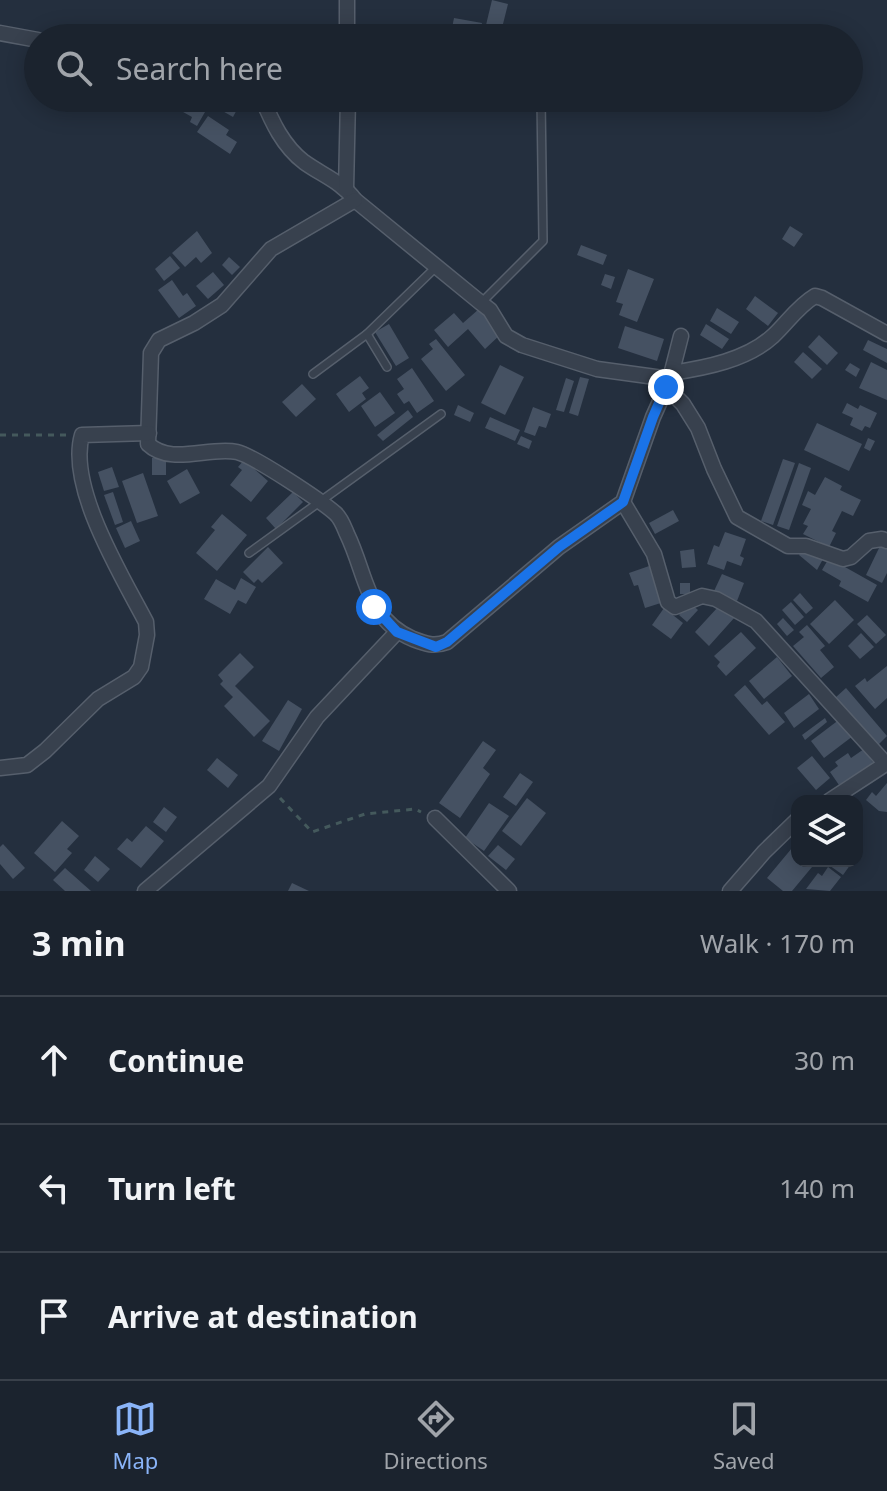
<!DOCTYPE html>
<meta charset="utf-8">
<style>
body{margin:0;font-family:"Noto Sans",sans-serif;background:#242b36;color:#f1f3f6}
.controls{position:absolute;right:24px;bottom:24px;display:grid;overflow:hidden;border-radius:16px;box-shadow:0 4px 20px #0003}
.controls button{width:72px;height:72px;display:grid;place-items:center;padding:0;border:0;border-bottom:2px solid #39404a;background:#1b232e;color:#f1f3f6;font:40px sans-serif}
.stop{position:absolute;width:24px;height:24px;margin:-18px;border:6px solid #1a73e8;border-radius:50%;background:#fff}
.stop.end{background:#1a73e8;border-color:#fff;box-shadow:0 2px 8px #0008}
.list{margin:0;padding:0;list-style:none}
h2{display:flex;justify-content:space-between;align-items:center;height:104px;margin:0;padding:0 32px;font-size:34px}
h2 small{font-size:26px;font-weight:400;color:#a0a4aa}
.list li{display:grid;grid-template-columns:52px 1fr auto;gap:24px;align-items:center;box-sizing:border-box;height:128px;padding:0 32px;border-top:2px solid #39404a}
.list b{display:block;font-size:30px;white-space:nowrap}
.list em{font-size:26px;font-style:normal;color:#a0a4aa}
.icon{flex:none;width:44px;height:44px;fill:none;stroke:currentColor;stroke-width:2;stroke-linecap:round;stroke-linejoin:round}
.map{position:relative;flex:none;width:887px;height:891px;overflow:hidden}
.search{position:absolute;background:#1b232e;box-shadow:0 4px 20px #0003;left:24px;right:24px;top:24px;height:88px;display:flex;align-items:center;gap:20px;box-sizing:border-box;padding:0 28px;border-radius:44px;color:#a0a4aa;font-size:30px}
.sheet{height:488px;background:#1b232e}
nav{display:flex;justify-content:space-around;align-items:center;box-sizing:border-box;height:112px;border-top:2px solid #39404a;background:#1b232e;font-size:22px;color:#a0a4aa}
nav a{display:grid;justify-items:center;gap:4px}
nav .on{color:#8ab4f8}
.map>svg:first-child{display:block}
.building{fill:#455162}
.lines{fill:none;stroke-linecap:round;stroke-linejoin:round}
.service-casing{stroke:#565f6c;stroke-width:10}
.minor-casing{stroke:#565f6c;stroke-width:17}
.path{stroke:#44595c;stroke-width:3;stroke-dasharray:6 6;stroke-linecap:butt}
.service{stroke:#38414e;stroke-width:7}
.minor{stroke:#38414e;stroke-width:14}
.route{stroke:#1a73e8;stroke-width:10}
</style>
<div class="map">
<svg width="887" height="891" viewBox="0 0 887 891">
<rect width="100%" height="100%" fill="#242f3e"/>
<g class="building">
<polygon points="492,0 508,4 502,28 486,25"/>
<polygon points="454,18 482,23 479,38 450,38"/>
<polygon points="182,98 213,98 197,126 190,122 192,117 176,108"/>
<polygon points="226,98 240,104 233,117 219,109"/>
<polygon points="208,116 229,130 226,135 237,142 230,154 197,132"/>
<polygon points="790,226 803,234 794,247 782,239"/>
<polygon points="197,231 212,253 201,263 196,257 185,267 172,253"/>
<polygon points="581,245 607,255 603,265 577,255"/>
<polygon points="170,256 180,268 164,281 155,269"/>
<polygon points="229,257 240,267 232,275 222,265"/>
<polygon points="628,269 654,279 637,322 619,315 623,304 616,302"/>
<polygon points="213,272 224,285 208,299 196,286"/>
<polygon points="605,274 615,277 611,289 601,285"/>
<polygon points="172,280 183,296 187,293 196,306 179,318 158,290"/>
<polygon points="755,296 778,313 768,326 746,309"/>
<polygon points="717,308 739,322 731,334 710,321"/>
<polygon points="479,309 501,334 485,349 468,329 448,347 434,330 454,313 463,323"/>
<polygon points="389,324 409,358 396,366 375,332"/>
<polygon points="706,324 729,339 722,349 700,335"/>
<polygon points="625,326 664,339 657,361 618,348"/>
<polygon points="819,335 838,353 827,365 808,347"/>
<polygon points="436,339 465,375 446,391 421,359 433,349 429,344"/>
<polygon points="868,340 887,349 887,363 863,350"/>
<polygon points="803,352 822,369 812,379 794,362"/>
<polygon points="871,362 887,370 887,400 859,388"/>
<polygon points="850,363 860,369 856,377 845,370"/>
<polygon points="500,365 524,377 505,415 481,403"/>
<polygon points="412,368 434,401 417,413 409,401 404,404 397,394 404,389 397,379"/>
<polygon points="360,376 369,388 362,393 366,399 349,412 336,394"/>
<polygon points="580,377 589,379 578,416 569,413"/>
<polygon points="566,378 574,381 564,412 556,410"/>
<polygon points="302,384 316,399 296,417 282,402"/>
<polygon points="380,392 395,413 375,427 361,406"/>
<polygon points="847,403 858,409 860,405 877,413 870,428 865,426 862,431 850,425 853,418 842,413"/>
<polygon points="458,405 474,413 470,422 454,415"/>
<polygon points="533,407 551,414 546,428 539,426 535,436 524,432"/>
<polygon points="408,410 413,417 383,441 377,435"/>
<polygon points="490,417 520,430 515,441 485,428"/>
<polygon points="817,423 862,444 849,471 804,450"/>
<polygon points="521,436 532,441 529,449 517,444"/>
<polygon points="868,438 875,441 870,451 864,448"/>
<rect x="152" y="458" width="14" height="17"/>
<polygon points="783,459 795,463 773,525 761,521"/>
<polygon points="244,460 268,481 251,502 230,485 242,470 238,467"/>
<polygon points="799,463 811,468 789,530 777,526"/>
<polygon points="112,467 119,487 104,491 98,472"/>
<polygon points="187,469 200,493 180,504 167,481"/>
<polygon points="143,473 158,516 137,523 122,481"/>
<polygon points="825,477 842,486 840,490 861,500 853,516 842,511 832,531 836,533 829,547 803,534 808,526 803,524 811,509 802,505 808,491 815,495"/>
<polygon points="113,492 123,522 115,525 104,495"/>
<polygon points="293,492 303,502 276,529 266,518"/>
<polygon points="673,510 679,521 655,534 649,523"/>
<polygon points="222,514 247,535 217,571 196,553 215,530 211,527"/>
<polygon points="131,521 140,541 125,548 116,528"/>
<polygon points="725,532 746,539 740,556 744,558 741,566 727,561 724,570 707,564 714,545 719,547"/>
<polygon points="880,546 887,549 887,573 882,583 866,575"/>
<polygon points="268,547 283,563 262,583 258,579 254,583 243,572"/>
<polygon points="694,549 696,567 682,568 680,551"/>
<polygon points="803,549 823,559 817,570 799,555"/>
<polygon points="829,558 877,585 868,602 839,586 841,581 822,570"/>
<polygon points="652,565 664,602 645,608 638,585 634,586 629,573"/>
<polygon points="722,574 744,583 737,601 714,591"/>
<polygon points="241,578 256,587 246,604 238,600 230,614 204,599 216,579 235,590"/>
<rect x="680" y="583" width="10" height="11"/>
<polygon points="800,593 813,608 806,614 793,600"/>
<polygon points="835,600 854,620 829,644 810,624"/>
<polygon points="791,602 804,617 795,625 782,610"/>
<polygon points="690,603 698,610 687,622 679,615"/>
<polygon points="718,607 723,612 726,608 735,617 709,646 695,632"/>
<polygon points="664,608 683,623 671,639 652,625"/>
<polygon points="867,615 886,635 876,644 857,624"/>
<polygon points="783,618 794,630 787,636 777,624"/>
<polygon points="807,625 825,646 820,650 834,667 821,678 793,646 804,637 799,632"/>
<polygon points="741,632 756,648 726,676 717,666 720,662 714,656"/>
<polygon points="861,633 874,647 860,659 848,646"/>
<polygon points="240,653 254,667 235,686 270,721 254,737 224,706 233,697 220,684 223,681 218,675"/>
<polygon points="777,657 792,676 764,699 749,681"/>
<polygon points="887,666 887,698 875,709 855,686 865,678 867,682"/>
<polygon points="745,685 762,705 767,701 785,722 769,735 734,695"/>
<polygon points="846,688 887,736 877,746 835,698"/>
<polygon points="809,694 819,709 794,728 784,713"/>
<polygon points="288,700 302,709 279,751 262,741"/>
<polygon points="825,718 827,722 805,740 802,735"/>
<polygon points="840,719 853,736 824,758 811,741"/>
<polygon points="483,741 496,750 483,768 490,774 460,818 439,803"/>
<polygon points="864,749 873,763 839,785 830,772 838,766 835,762 848,753 851,758"/>
<polygon points="812,756 830,778 816,790 797,768"/>
<polygon points="217,758 238,775 228,788 207,770"/>
<polygon points="520,773 533,782 516,806 503,797"/>
<polygon points="887,783 887,812 879,811 866,800 872,792 876,796"/>
<polygon points="527,798 546,813 521,846 502,831"/>
<polygon points="489,803 509,816 484,851 465,838"/>
<polygon points="164,807 177,817 166,832 153,822"/>
<polygon points="62,821 79,836 67,849 72,853 55,872 34,853"/>
<polygon points="146,826 164,841 141,868 117,849 127,838 132,842"/>
<polygon points="797,842 797,861 817,861 792,891 783,891 767,878"/>
<polygon points="3,844 25,868 13,879 0,864 0,847"/>
<polygon points="498,845 515,859 506,870 488,856"/>
<polygon points="95,856 110,869 98,882 84,870"/>
<polygon points="828,861 853,861 843,875 826,863"/>
<polygon points="828,867 841,877 830,891 806,889 818,873 822,876"/>
<polygon points="65,868 91,891 65,891 53,880"/>
<polygon points="292,883 309,891 288,891"/>
</g>
<g class="lines">
<defs>
<g id="service">
<polyline points="481,303 543,241 541,98"/>
<polyline points="367,334 387,367"/>
<polyline points="313,374 367,334 436,267"/>
<polyline points="249,553 441,414"/>
</g>
<g id="minor">
<polyline points="347,0 347,38"/>
<polyline points="0,33 38,40"/>
<path d="M262,98C272,122 283,146 304,162C322,175 342,182 355,200L481,303L490,310L506,336L522,345L597,369L670,379"/>
<polyline points="346,189 348,98"/>
<path d="M355,200L271,249L222,305L194,323L159,340L151,353L148,444C171,466 209,446 237,452C254,456 320,500 335,513C341,518 344,527 347,534C367,575 366,619 413,639C426,644 434,647 447,642L559,547L623,502L653,417L670,379L681,336"/>
<path d="M671,373C705,368 747,360 773,336C787,323 798,306 815,296L822,298L887,334"/>
<polyline points="666,387 683,404 698,428 714,469 737,517 788,546 806,546 843,559 851,557 869,541 882,539 887,541"/>
<polyline points="623,502 654,554 668,602 675,607 702,596 716,599 756,621 886,764"/>
<path d="M0,768L27,765L45,751L98,699L134,677L141,667L147,635L146,622C122,576 67,487 82,435L149,433"/>
<polyline points="829,801 887,763"/>
<polyline points="435,818 509,891"/>
<polyline points="145,891 269,786 317,717 397,632"/>
<polyline points="730,891 764,852 797,820"/>
</g>
</defs>
<use href="#service" class="service-casing"/>
<use href="#minor" class="minor-casing"/>
<g class="path">
<polyline points="0,435 66,435"/>
<polyline points="280,798 312,832 365,814 415,809 421,812"/>
</g>
<use href="#service" class="service"/>
<use href="#minor" class="minor"/>
</g>
<g class="lines">
<polyline class="route" points="374,607 397,632 436,647 447,642 559,547 623,502 653,417 666,387"/>
</g>
</svg>
<div class="controls">
<button><svg class="icon" aria-label="layers" viewBox="0 0 24 24"><path d="M12 4l9 5-9 5-9-5zM3 14l9 5 9-5"/></svg></button>
</div>
<div class="stop" style="left:374px;top:607px"></div>
<div class="stop end" style="left:666px;top:387px"></div>
<div class="search"><svg class="icon" aria-label="search" viewBox="0 0 24 24"><circle cx="10" cy="10" r="6"/><path d="M15 15l6 6"/></svg>Search here</div>
</div>
<section class="sheet">
<h2>3 min<small>Walk · 170 m</small></h2>
<ul class="list">
<li><svg class="icon" aria-label="ahead" viewBox="0 0 24 24"><path d="M12 20V5M6 11l6-6 6 6"/></svg><div><b>Continue</b></div><em>30 m</em></li>
<li><svg class="icon" aria-label="left" viewBox="0 0 24 24"><path d="M17 20v-9H6M10 6l-5 5 5 5"/></svg><div><b>Turn left</b></div><em>140 m</em></li>
<li><svg class="icon" aria-label="arrive" viewBox="0 0 24 24"><path d="M6 21V4h12l-3 4 3 4H6"/></svg><div><b>Arrive at destination</b></div></li>
</ul>
</section>
<nav>
<a class="on"><svg class="icon" aria-label="map" viewBox="0 0 24 24"><path d="M3 6l6-2 6 2 6-2v14l-6 2-6-2-6 2zM9 4v14M15 6v14"/></svg>Map</a>
<a><svg class="icon" aria-label="directions" viewBox="0 0 24 24"><path d="M12 3l9 9-9 9-9-9zM9 14v-3h6M13 9l2 2-2 2"/></svg>Directions</a>
<a><svg class="icon" aria-label="saved" viewBox="0 0 24 24"><path d="M7 4h10v16l-5-4-5 4z"/></svg>Saved</a>
</nav>
